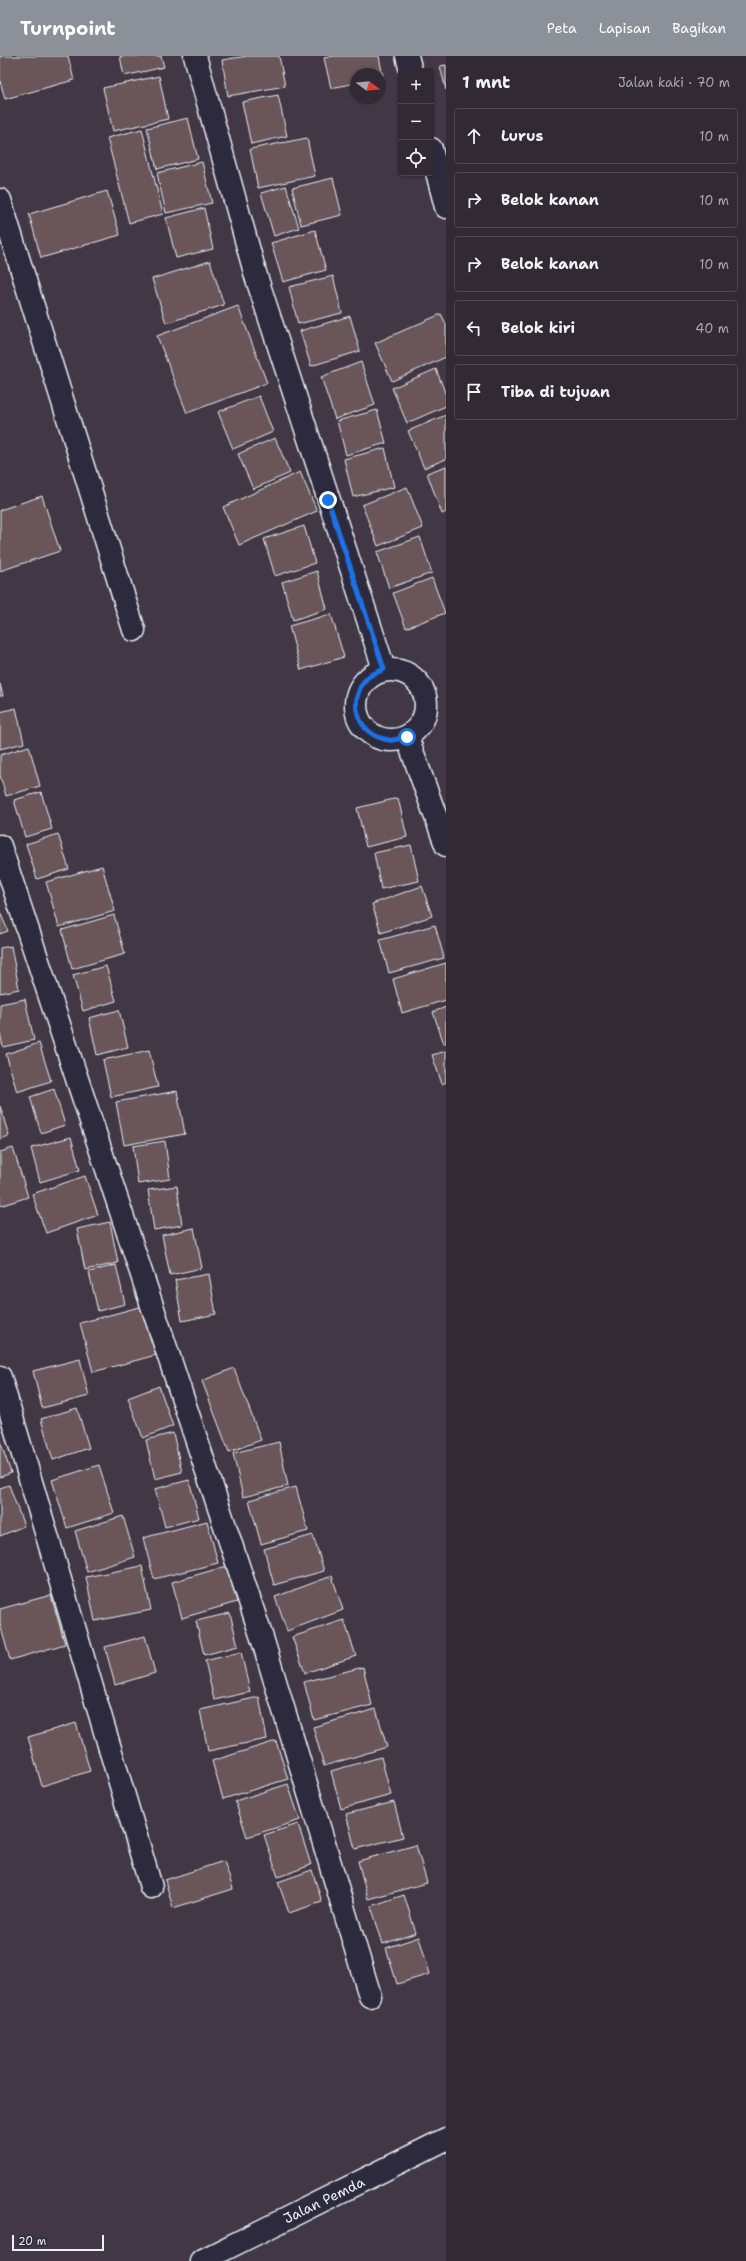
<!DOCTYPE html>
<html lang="id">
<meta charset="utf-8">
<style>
body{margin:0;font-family:"Shantell Sans",sans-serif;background:#39313c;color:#f1f3f6}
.controls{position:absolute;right:12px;top:12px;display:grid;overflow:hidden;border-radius:4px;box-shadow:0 1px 3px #0004}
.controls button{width:36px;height:36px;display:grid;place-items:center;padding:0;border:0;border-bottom:1px solid #4c454f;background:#312934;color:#f1f3f6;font:20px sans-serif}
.compass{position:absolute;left:350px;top:12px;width:36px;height:36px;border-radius:50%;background:#312934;box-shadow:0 1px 3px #0004;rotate:106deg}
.scale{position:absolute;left:12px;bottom:10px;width:92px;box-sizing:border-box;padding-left:4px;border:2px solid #e8f1f8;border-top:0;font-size:11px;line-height:14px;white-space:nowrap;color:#e8f1f8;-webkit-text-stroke:3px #2f2a3d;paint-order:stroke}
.stop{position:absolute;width:12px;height:12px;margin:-9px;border:3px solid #1a73e8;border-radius:50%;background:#fff}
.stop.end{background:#1a73e8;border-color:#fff;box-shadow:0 1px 4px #0008}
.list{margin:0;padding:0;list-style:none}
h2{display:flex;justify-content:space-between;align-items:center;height:52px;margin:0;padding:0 16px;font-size:17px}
h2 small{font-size:13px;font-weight:400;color:#a8a6ac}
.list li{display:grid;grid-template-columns:26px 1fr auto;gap:12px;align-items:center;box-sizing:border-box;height:56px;margin:0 8px 8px;padding:0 8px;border:1px solid #4c454f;border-radius:4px}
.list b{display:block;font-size:15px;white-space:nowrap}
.list em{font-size:13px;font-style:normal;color:#a8a6ac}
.icon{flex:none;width:22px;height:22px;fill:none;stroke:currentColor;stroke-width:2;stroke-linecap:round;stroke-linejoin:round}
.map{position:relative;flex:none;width:446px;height:2205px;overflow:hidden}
header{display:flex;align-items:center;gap:24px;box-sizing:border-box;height:56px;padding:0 20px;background:#8c9099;color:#fff}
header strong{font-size:19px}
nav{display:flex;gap:22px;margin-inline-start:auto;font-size:14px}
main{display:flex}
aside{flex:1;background:#312934}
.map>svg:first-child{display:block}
.building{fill:#6b5659;stroke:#e8f1f8}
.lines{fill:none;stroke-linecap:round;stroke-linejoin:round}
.minor-casing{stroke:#e8f1f8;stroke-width:25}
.minor{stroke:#2f2a3d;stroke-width:22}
.route{stroke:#1a73e8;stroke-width:5}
.labels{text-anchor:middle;stroke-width:3.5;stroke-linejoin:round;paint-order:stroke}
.street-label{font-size:14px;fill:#e8f1f8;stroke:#2f2a3d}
</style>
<header>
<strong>Turnpoint</strong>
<nav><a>Peta</a><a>Lapisan</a><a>Bagikan</a></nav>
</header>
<main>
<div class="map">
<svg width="446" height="2205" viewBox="0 0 446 2205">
<rect width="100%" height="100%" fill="#413745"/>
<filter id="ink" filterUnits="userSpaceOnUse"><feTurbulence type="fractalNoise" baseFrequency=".025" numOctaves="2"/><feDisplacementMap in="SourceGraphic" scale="8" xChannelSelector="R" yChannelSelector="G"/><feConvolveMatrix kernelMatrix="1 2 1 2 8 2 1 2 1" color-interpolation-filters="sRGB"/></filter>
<g filter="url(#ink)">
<g class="building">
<polygon points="0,0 68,0 74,24 5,43 0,25"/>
<polygon points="120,0 161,0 164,11 124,20"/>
<polygon points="247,0 279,0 285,30 228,40 222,4"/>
<polygon points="334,0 379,0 383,21 380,22 380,18 356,18 356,27 331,32 324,2"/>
<polygon points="446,9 446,34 440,10"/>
<polygon points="159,20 168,63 113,75 103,32"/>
<polygon points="278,39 287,80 251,88 242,46"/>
<polygon points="188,62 198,103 157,113 147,72"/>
<polygon points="142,73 163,158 129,167 107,82"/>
<polygon points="307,82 315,120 258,132 250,93"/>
<polygon points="202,106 212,147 166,157 157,117"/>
<polygon points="333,122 342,159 301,169 292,132"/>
<polygon points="286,130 299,172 274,180 261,137"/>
<polygon points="107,135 120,179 41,202 29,158"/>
<polygon points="204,152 213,193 176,202 166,162"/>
<polygon points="315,174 326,214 283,226 271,187"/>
<polygon points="210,205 224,249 166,267 152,223"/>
<polygon points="333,220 342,257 298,268 289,231"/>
<polygon points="238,250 267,327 187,357 157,280"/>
<polygon points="441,258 446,268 446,301 392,325 375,287"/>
<polygon points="350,260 360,295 311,310 300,275"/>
<polygon points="361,306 375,349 335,363 321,321"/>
<polygon points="436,313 446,339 446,350 407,367 392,332"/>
<polygon points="259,340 273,376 233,393 218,356"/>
<polygon points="377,354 386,387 346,399 337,365"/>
<polygon points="446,359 446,403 424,412 408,375"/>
<polygon points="275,382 290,417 253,433 238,398"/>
<polygon points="385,392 394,431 353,441 344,403"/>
<polygon points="446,410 446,456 442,458 427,417"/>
<polygon points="300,416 317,455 239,489 223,451"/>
<polygon points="407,431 423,472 378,490 362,449"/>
<polygon points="42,440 60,495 0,515 0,454"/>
<polygon points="304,470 315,507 275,520 264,483"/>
<polygon points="420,481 432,517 389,532 377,496"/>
<polygon points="317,515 327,553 293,564 282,526"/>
<polygon points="432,522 445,557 406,572 393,537"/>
<polygon points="331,558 344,601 301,614 289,570"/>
<polygon points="0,628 3,640 0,640"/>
<polygon points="16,652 24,687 0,693 0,656"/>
<polygon points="29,690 40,730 6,740 0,719 0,699"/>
<polygon points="41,736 52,773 25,781 14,744"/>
<polygon points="398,742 407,781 366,791 357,752"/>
<polygon points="58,778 69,813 37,823 26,788"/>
<polygon points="411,789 419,825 381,833 374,797"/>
<polygon points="102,810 115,855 59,871 46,826"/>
<polygon points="422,830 432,860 381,877 372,848"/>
<polygon points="0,856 8,875 0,878"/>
<polygon points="114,859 125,898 72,913 62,874"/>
<polygon points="435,869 444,902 389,917 380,884"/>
<polygon points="11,890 19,933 0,937 0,892"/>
<polygon points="446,907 446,944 402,957 393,923"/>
<polygon points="106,910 116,945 83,955 73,919"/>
<polygon points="25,943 34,984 3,991 0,976 0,948"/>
<polygon points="446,951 446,987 444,988 433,956"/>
<polygon points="119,954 128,991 97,999 89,962"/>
<polygon points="39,987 51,1025 17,1036 6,998"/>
<polygon points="149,994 158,1031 111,1041 103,1004"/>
<polygon points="446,995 446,1026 442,1028 432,999"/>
<polygon points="54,1033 65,1069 41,1077 30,1041"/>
<polygon points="177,1035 185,1078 124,1089 116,1046"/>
<polygon points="0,1050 9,1080 0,1083"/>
<polygon points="71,1081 80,1114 40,1126 31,1092"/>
<polygon points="165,1085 170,1123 138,1128 133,1090"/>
<polygon points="13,1092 28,1141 0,1150 0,1096"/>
<polygon points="85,1120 98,1159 46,1177 32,1138"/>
<polygon points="177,1130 182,1169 154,1174 148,1134"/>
<polygon points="110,1166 118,1207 85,1214 77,1173"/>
<polygon points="194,1172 202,1212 170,1219 162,1179"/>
<polygon points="116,1209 125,1248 98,1255 89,1216"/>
<polygon points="209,1218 216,1258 182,1265 175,1224"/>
<polygon points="143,1250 156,1299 93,1316 80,1267"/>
<polygon points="80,1303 89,1340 42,1352 33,1315"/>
<polygon points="234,1312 261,1384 229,1396 202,1325"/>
<polygon points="159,1330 173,1370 143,1382 128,1342"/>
<polygon points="77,1352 89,1392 53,1404 41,1363"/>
<polygon points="173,1377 182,1416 155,1423 146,1384"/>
<polygon points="0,1385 11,1417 0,1421"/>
<polygon points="279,1386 288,1430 243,1441 233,1397"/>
<polygon points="99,1409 114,1457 67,1472 52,1424"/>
<polygon points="189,1424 199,1462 165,1471 155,1433"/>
<polygon points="9,1429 24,1470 0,1480 0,1432"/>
<polygon points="296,1431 308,1475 261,1488 249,1444"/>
<polygon points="123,1460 135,1501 87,1516 75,1475"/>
<polygon points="207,1465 218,1507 154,1523 143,1482"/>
<polygon points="313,1479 324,1515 274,1529 264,1493"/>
<polygon points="142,1510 151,1554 95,1565 86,1521"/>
<polygon points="227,1510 237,1546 182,1562 172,1526"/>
<polygon points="332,1520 343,1554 287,1575 275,1541"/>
<polygon points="51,1539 65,1588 10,1604 0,1568 0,1553"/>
<polygon points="230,1557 238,1590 204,1599 196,1565"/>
<polygon points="344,1564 356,1600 305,1617 292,1581"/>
<polygon points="145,1580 155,1617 115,1629 105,1591"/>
<polygon points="241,1596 250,1636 214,1644 205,1605"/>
<polygon points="363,1611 372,1649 314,1664 304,1626"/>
<polygon points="259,1641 267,1683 208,1695 200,1654"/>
<polygon points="376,1653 387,1691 324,1710 313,1671"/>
<polygon points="76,1667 90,1715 42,1730 28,1681"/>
<polygon points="276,1685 288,1723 223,1743 212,1705"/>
<polygon points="381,1701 391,1739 341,1753 331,1715"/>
<polygon points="288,1728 300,1764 247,1781 235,1745"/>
<polygon points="394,1746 403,1781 355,1793 346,1758"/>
<polygon points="298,1768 311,1809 278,1821 264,1779"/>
<polygon points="416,1789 427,1827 368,1843 358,1805"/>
<polygon points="224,1805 233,1833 173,1852 165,1824"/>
<polygon points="312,1814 322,1846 289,1857 278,1826"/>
<polygon points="404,1839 416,1877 383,1888 371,1850"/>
<polygon points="419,1881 430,1918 397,1928 386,1892"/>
</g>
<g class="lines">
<defs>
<g id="minor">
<polyline points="195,0 256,220 384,613"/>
<polyline points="407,0 411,15"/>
<polyline points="431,93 446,151"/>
<polyline points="0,144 134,574"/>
<circle cx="391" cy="649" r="35"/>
<polyline points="407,681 446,789"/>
<polyline points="0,790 263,1585 370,1940"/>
<polyline points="0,1321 151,1831"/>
<polyline points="201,2205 446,2083"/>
</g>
</defs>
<use href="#minor" class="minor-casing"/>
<use href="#minor" class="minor"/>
</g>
</g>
<g class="lines" filter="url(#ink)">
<path class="route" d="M328,444L384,613C379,616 371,618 367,622C346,645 358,680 389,684C394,685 401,682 407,681"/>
</g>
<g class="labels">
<g class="street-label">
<text transform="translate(324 2144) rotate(-26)" y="5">Jalan Pemda</text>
</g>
</g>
</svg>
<div class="controls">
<button>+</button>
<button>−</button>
<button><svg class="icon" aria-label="locate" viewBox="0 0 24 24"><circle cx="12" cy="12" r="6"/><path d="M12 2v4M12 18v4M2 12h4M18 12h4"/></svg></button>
</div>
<svg class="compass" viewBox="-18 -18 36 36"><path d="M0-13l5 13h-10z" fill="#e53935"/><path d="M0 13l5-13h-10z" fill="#a8a6ac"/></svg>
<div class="scale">20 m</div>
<div class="stop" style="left:407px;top:681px"></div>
<div class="stop end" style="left:328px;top:444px"></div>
</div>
<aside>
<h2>1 mnt<small>Jalan kaki · 70 m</small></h2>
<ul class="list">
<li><svg class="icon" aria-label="ahead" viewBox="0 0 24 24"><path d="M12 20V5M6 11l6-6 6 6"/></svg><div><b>Lurus</b></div><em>10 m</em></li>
<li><svg class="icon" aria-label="right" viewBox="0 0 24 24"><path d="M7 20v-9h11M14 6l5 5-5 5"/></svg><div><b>Belok kanan</b></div><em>10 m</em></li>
<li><svg class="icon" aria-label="right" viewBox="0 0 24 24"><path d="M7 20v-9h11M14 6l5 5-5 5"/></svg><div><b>Belok kanan</b></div><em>10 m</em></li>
<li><svg class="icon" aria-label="left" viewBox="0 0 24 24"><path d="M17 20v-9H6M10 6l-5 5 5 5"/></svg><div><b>Belok kiri</b></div><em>40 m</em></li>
<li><svg class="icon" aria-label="arrive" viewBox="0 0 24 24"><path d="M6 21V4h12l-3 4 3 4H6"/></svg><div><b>Tiba di tujuan</b></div></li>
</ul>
</aside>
</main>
